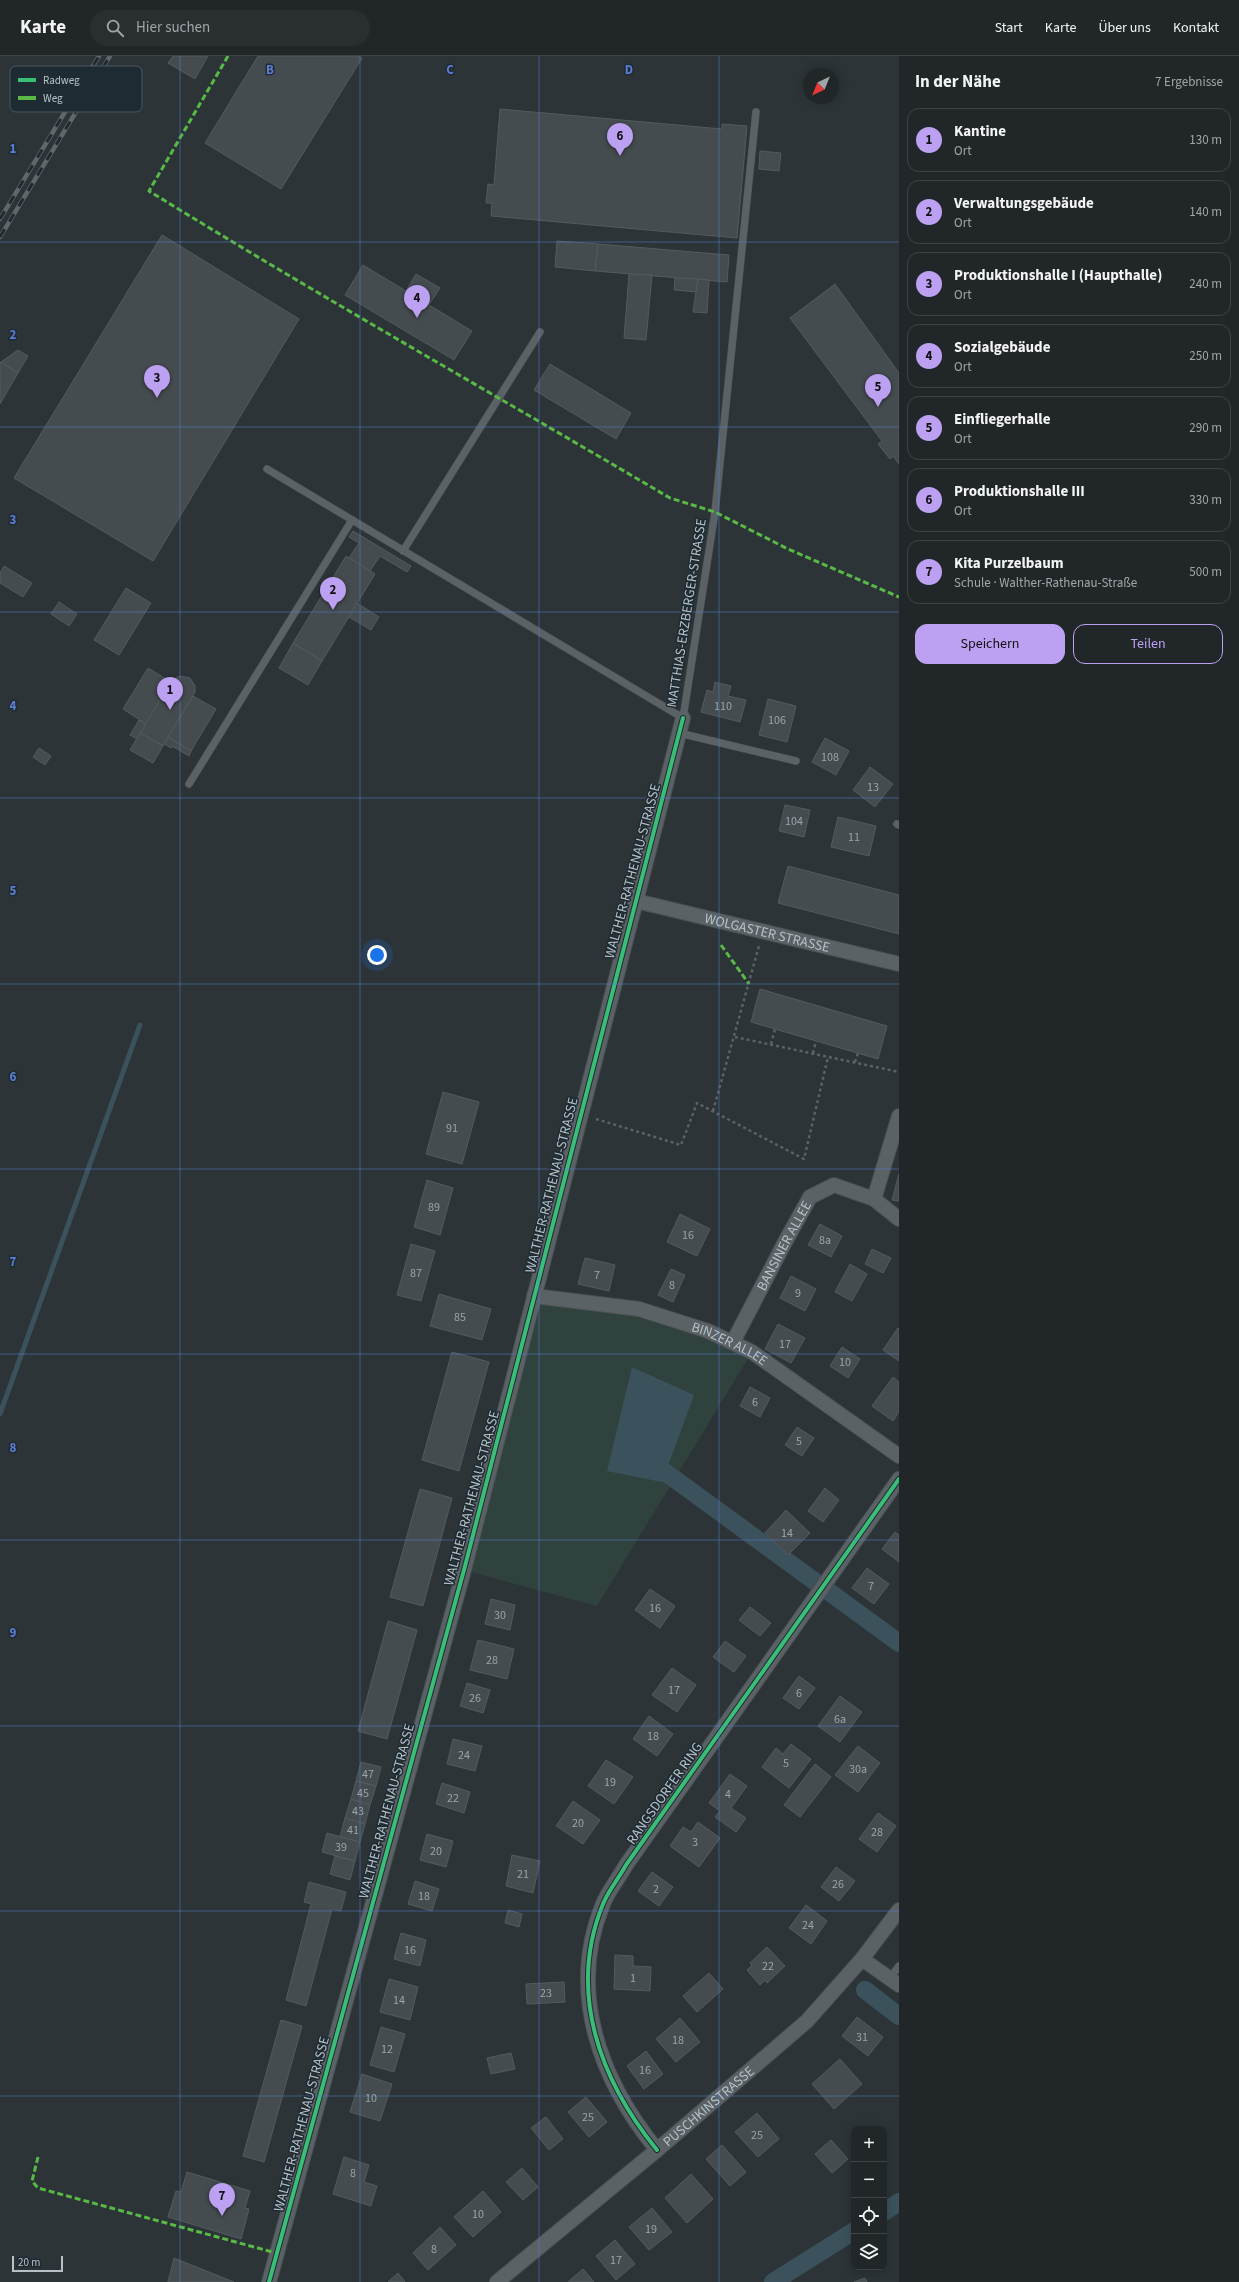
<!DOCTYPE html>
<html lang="de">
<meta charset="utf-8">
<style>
body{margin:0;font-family:"Source Sans 3",sans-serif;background:#292f31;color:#f1f3f6}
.controls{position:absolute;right:12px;bottom:12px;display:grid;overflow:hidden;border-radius:8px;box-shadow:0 2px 10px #0003}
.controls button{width:36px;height:36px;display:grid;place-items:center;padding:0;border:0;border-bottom:1px solid #3e4446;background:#212729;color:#f1f3f6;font:20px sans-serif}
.compass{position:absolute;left:803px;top:12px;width:36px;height:36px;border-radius:50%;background:#212729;box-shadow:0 2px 10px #0003;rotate:223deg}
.scale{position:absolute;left:12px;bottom:10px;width:51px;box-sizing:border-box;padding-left:4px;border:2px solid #b6c1c8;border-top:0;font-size:11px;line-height:14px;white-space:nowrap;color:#b6c1c8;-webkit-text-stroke:3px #1f2b32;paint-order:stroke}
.you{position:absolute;left:377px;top:899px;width:14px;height:14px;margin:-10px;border:3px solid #fff;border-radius:50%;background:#1a73e8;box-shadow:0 0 0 6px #1a73e833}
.badge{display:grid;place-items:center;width:26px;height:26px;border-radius:50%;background:#bca0f2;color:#111;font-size:13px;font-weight:700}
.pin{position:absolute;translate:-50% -33px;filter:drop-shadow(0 1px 2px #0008)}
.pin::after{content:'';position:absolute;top:21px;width:14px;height:12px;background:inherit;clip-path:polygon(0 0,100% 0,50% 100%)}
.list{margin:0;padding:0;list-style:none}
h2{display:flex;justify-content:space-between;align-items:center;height:52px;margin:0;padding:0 16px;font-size:17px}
h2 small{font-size:13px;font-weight:400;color:#a2a5a8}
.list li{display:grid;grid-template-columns:26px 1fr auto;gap:12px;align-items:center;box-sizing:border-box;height:64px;margin:0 8px 8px;padding:0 8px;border:1px solid #3e4446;border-radius:12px}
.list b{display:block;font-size:15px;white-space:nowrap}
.list p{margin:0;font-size:13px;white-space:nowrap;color:#a2a5a8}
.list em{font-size:13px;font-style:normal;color:#a2a5a8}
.actions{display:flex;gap:8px;padding:12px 16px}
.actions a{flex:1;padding:9px 0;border:1px solid #bca0f2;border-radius:12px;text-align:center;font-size:14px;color:#bca0f2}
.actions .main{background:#bca0f2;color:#111}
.icon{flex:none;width:22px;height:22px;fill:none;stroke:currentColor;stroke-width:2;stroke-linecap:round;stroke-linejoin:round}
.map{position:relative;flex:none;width:899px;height:2226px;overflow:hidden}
header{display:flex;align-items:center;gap:24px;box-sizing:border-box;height:56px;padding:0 20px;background:#212729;border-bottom:1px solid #3e4446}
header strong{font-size:19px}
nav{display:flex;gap:22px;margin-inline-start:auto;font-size:14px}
.search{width:280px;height:36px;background:#292f31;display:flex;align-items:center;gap:10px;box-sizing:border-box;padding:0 14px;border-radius:22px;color:#a2a5a8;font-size:15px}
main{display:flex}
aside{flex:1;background:#212729}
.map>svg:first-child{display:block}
.green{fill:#2f423e}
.water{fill:#3b525d}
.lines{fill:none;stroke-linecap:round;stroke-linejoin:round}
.stream{stroke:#3b525d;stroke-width:5}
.canal{stroke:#3b525d;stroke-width:18}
.building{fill:#454c4f;stroke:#535b5f}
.lane-casing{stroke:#4a4f52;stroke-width:8}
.street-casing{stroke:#4a4f52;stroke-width:16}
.path{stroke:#5b6164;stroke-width:2.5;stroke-dasharray:3 3;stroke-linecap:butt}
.lane{stroke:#5b6266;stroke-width:7}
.street{stroke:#5b6266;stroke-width:14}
.rail-casing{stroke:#606669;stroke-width:4.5}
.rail{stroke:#1f2b32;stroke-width:3;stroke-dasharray:9;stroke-linecap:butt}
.quiet{stroke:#58b947;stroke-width:3;stroke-dasharray:6 3;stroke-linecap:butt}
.cycleway-casing{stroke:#1f2b32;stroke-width:6}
.cycleway{stroke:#3abd76;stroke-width:4}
.grid{fill:none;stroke:#5a7cd2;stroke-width:1;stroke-opacity:0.55}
.labels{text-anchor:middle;stroke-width:3;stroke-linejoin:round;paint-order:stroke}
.number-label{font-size:12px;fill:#9aa4aa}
.street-label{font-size:14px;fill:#b6c1c8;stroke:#1f2b32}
.key{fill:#1f2b32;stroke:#4c585f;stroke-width:1}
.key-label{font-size:11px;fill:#b6c1c8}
.grid-label{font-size:13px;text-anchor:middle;font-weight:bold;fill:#5a7cd2;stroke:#1f2b32;stroke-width:3;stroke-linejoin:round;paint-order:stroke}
</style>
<header>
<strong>Karte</strong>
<div class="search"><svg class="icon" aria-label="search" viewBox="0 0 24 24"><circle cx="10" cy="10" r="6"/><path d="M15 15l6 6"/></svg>Hier suchen</div>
<nav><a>Start</a><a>Karte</a><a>Über uns</a><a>Kontakt</a></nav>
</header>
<main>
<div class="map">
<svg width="899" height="2226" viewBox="0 0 899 2226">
<rect width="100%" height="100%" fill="#2c3437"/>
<polygon class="green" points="534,1240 639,1253 752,1296 597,1550 464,1514"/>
<polygon class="water" points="632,1311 694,1339 662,1426 607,1415"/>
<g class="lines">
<polyline class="stream" points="0,1358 140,969"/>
<g class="canal">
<polyline points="665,1416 899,1587"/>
<polyline points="865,1934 899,1960"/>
<polyline points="884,2156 899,2146"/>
<polyline points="773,2226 854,2175"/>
</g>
</g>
<g class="building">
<polygon points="173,0 208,0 195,23 168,7"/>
<polygon points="258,0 359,0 362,2 281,133 205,87"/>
<polygon points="500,53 722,73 722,68 747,70 737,182 491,160 492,147 486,147 488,128 494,129"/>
<polygon points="760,95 781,97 779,115 759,113"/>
<polygon points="162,179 299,263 153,505 14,422"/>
<polygon points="557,185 598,188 595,215 555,211"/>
<polygon points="598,188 729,199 727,226 595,215"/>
<polygon points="363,209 406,235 416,218 440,232 429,249 472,275 454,304 345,239"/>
<polygon points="629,218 652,219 646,284 624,282"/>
<polygon points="675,222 698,223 697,236 674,234"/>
<polygon points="698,223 709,224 707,257 693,256"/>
<polygon points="835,228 899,317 899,408 893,400 890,403 878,388 882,385 790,262"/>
<polygon points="18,294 28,300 18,317 1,306"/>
<polygon points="1,306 18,317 0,348 0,307"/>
<polygon points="550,308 631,357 616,383 534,334"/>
<polygon points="353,475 411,510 407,516 380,500 370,515 349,502 359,487 349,481"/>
<polygon points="346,500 375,518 322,605 293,587"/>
<polygon points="4,510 32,527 23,541 0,527 0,517"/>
<polygon points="126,532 151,547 119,599 94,584"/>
<polygon points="59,546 77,558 69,570 51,558"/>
<polygon points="357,547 379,561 371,574 349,561"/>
<polygon points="293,587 322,605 308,629 279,612"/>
<polygon points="148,612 171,626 146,668 123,653"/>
<polygon points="180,620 190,622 195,630 195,636 163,690 140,677 172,624"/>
<polygon points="715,626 731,630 728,640 746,644 740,666 701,656 707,634 713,636"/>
<polygon points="193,640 216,653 191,695 168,681"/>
<polygon points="768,643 796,650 787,686 759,679"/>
<polygon points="139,664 146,668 137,683 130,679"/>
<polygon points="140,677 163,690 153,707 130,694"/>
<polygon points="168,681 191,695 189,700 172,690 171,692 164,688"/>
<polygon points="825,682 849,695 836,719 812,706"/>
<polygon points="39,692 51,700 45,709 33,701"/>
<polygon points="870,711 893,728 875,751 853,734"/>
<polygon points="785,749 810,754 804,781 779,775"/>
<polygon points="838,761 876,770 869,800 831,791"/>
<polygon points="788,810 899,839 899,878 778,847"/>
<polygon points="760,933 887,970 878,1003 751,966"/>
<polygon points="443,1036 479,1046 462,1108 426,1098"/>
<polygon points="899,1118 899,1145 892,1144"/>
<polygon points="427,1124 453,1132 440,1179 414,1171"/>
<polygon points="680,1158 710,1173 697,1200 667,1186"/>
<polygon points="820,1168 842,1180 831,1201 808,1189"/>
<polygon points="411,1188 435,1195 421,1245 397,1239"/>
<polygon points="872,1193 891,1202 883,1217 865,1208"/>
<polygon points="585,1202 615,1209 609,1235 578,1228"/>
<polygon points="850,1208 867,1218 852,1245 835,1236"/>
<polygon points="671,1213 685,1219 673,1246 658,1239"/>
<polygon points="791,1220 816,1233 805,1255 780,1242"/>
<polygon points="439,1238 491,1253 482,1284 430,1270"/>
<polygon points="778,1268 805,1282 791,1307 765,1293"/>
<polygon points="898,1272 899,1273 899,1305 883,1294"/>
<polygon points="842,1291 860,1303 848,1322 830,1310"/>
<polygon points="452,1296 489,1306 459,1415 422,1404"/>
<polygon points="893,1321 899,1326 899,1356 893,1365 872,1350"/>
<polygon points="750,1331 770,1342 760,1361 740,1350"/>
<polygon points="797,1371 814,1382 802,1400 785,1389"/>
<polygon points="825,1432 839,1444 823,1466 808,1455"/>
<polygon points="420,1433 452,1442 423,1550 390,1541"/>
<polygon points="786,1454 810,1477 788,1499 765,1477"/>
<polygon points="895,1476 899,1479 899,1506 882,1493"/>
<polygon points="867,1512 889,1528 874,1548 852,1532"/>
<polygon points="650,1533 675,1550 660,1572 635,1554"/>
<polygon points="491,1543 515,1549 510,1574 485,1568"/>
<polygon points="750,1551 771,1567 760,1580 739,1564"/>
<polygon points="388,1565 417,1574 387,1683 358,1675"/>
<polygon points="478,1584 514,1593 507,1623 470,1614"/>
<polygon points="725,1585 746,1600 734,1616 713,1601"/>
<polygon points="672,1612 696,1629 677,1656 652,1639"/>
<polygon points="799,1620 815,1632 799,1653 783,1642"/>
<polygon points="467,1627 490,1634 483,1657 460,1650"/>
<polygon points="840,1640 862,1656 840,1686 818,1670"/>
<polygon points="649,1660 673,1678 657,1700 633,1683"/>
<polygon points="453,1683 482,1690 475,1715 447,1708"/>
<polygon points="791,1688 811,1703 789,1732 762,1711 776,1692 783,1698"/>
<polygon points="858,1690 880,1707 858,1736 835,1719"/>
<polygon points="606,1704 633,1721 614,1748 588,1730"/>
<polygon points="361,1706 381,1711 376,1730 356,1725"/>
<polygon points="815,1708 831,1721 800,1761 784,1749"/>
<polygon points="730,1718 747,1730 731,1752 746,1762 736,1776 715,1761 720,1755 709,1747"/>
<polygon points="356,1725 376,1730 370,1749 351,1743"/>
<polygon points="442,1727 470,1736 464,1757 436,1748"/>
<polygon points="351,1743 370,1749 365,1768 345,1762"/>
<polygon points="573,1745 600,1764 583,1788 556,1770"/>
<polygon points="878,1757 896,1770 877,1796 859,1783"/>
<polygon points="345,1762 365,1768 360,1786 340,1781"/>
<polygon points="698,1766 720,1782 699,1811 670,1790 683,1771 691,1776"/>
<polygon points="327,1777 360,1786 355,1805 322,1796"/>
<polygon points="427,1778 453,1785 446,1811 420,1804"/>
<polygon points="512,1799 540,1805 533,1837 506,1830"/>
<polygon points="335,1800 355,1805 350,1824 330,1818"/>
<polygon points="836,1811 855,1825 839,1845 821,1831"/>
<polygon points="652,1816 673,1831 659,1850 638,1835"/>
<polygon points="415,1825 439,1833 432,1855 408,1848"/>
<polygon points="309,1826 346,1836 341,1855 332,1853 306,1950 286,1944 311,1848 304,1846"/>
<polygon points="806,1849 827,1865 811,1888 789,1872"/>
<polygon points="508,1854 522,1858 519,1871 505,1867"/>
<polygon points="401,1877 426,1884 420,1910 394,1903"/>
<polygon points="767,1891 785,1910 767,1927 765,1924 760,1929 747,1914 752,1909 750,1907"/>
<polygon points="615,1899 633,1900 633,1910 651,1911 650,1935 614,1933"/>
<polygon points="709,1917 723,1933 697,1956 683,1940"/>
<polygon points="389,1923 418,1931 410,1964 380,1956"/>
<polygon points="564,1926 565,1946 527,1948 526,1928"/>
<polygon points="857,1961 883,1981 868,2000 842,1980"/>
<polygon points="680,1962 700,1986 676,2006 656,1983"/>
<polygon points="281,1964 302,1970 264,2106 243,2100"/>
<polygon points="381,1971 405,1978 394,2016 370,2009"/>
<polygon points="646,1995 663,2018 644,2033 627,2010"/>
<polygon points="511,1997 515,2013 491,2018 487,2002"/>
<polygon points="840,2003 862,2028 834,2053 812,2028"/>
<polygon points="362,2018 392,2028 380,2065 350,2056"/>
<polygon points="586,2041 607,2066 589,2081 568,2056"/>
<polygon points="757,2057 779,2083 758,2101 735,2076"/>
<polygon points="546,2061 563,2083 549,2094 531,2072"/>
<polygon points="831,2084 848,2103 832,2117 815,2098"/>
<polygon points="722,2089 746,2116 730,2130 706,2103"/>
<polygon points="344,2101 369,2109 364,2126 377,2130 371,2150 333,2138"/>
<polygon points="522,2112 538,2131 523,2144 506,2126"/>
<polygon points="187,2116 250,2135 245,2152 249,2153 241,2183 168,2161 176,2135 181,2136"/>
<polygon points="691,2118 713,2143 687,2167 665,2142"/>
<polygon points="483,2135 501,2156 473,2181 454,2161"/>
<polygon points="652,2152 672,2176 649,2194 629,2171"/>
<polygon points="440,2171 456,2189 428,2214 413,2197"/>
<polygon points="615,2184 635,2208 616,2224 596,2200"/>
<polygon points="174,2202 234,2226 168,2226"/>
<polygon points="583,2213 594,2226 568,2226"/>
<polygon points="398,2217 405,2226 388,2226"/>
<polygon points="865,2222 867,2226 854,2226"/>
</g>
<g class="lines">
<defs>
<g id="lane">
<polyline points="267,413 683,662 715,456 756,56"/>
<polyline points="403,495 540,276"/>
<polyline points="679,677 796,705"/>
<polyline points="189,728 352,464"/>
<polyline points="897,768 899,769"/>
<polyline points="890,1922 899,1910"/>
</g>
<g id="street">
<path id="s1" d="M636,845L899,908"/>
<polyline points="874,1143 899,1060"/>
<path id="s2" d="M534,1240L639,1253L708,1275L752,1296L899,1400"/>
<path id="s3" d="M733,1286L785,1186L810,1141L834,1129L874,1143L899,1163"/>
<polyline points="862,1903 899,1929"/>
<path d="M657,2094C600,2024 567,1936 603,1848C608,1835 619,1822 626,1809L899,1423"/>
<polyline points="269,2226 464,1514 683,662"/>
<path id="s4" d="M497,2226L657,2094L807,1965L862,1903L899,1854"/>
</g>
</defs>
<use href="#lane" class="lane-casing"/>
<use href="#street" class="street-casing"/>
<g class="path">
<polyline points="735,981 899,1016"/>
<polyline points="771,988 775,973"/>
<polyline points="813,997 816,985"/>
<polyline points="855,1006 858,997"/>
<polyline points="713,1055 759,890"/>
<polyline points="596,1063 681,1089 697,1047 804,1103 828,1001"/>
</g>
<use href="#lane" class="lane"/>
<use href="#street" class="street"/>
<defs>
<g id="rail">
<polyline points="0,163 99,0"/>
<polyline points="0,181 110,0"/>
</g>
</defs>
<use href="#rail" class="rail-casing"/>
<use href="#rail" class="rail"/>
<g class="quiet">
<path d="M228,0L149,135C321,241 497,340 670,442L715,456L788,493L899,541"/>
<polyline points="721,889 749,928"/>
<polyline points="38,2101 32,2125 38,2132 276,2197"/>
</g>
<defs>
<g id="cycleway">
<path d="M657,2094C600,2024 567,1936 603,1848C608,1835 619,1822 626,1809L899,1423"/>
<polyline points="269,2226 464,1514 683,662"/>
</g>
</defs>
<use href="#cycleway" class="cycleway-casing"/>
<use href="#cycleway" class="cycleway"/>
</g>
<path class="grid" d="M180,0V2226M360,0V2226M539,0V2226M719,0V2226M0,186H899M0,371H899M0,556H899M0,742H899M0,928H899M0,1113H899M0,1298H899M0,1484H899M0,1670H899M0,1855H899M0,2040H899"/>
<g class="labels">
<g class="number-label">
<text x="723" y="654">110</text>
<text x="777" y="668">106</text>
<text x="830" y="705">108</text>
<text x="873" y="735">13</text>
<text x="794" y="769">104</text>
<text x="854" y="785">11</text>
<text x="452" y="1076">91</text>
<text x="434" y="1155">89</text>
<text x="688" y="1183">16</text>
<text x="825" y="1188">8a</text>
<text x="416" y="1221">87</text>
<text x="597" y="1223">7</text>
<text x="672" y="1233">8</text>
<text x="798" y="1241">9</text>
<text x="460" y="1265">85</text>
<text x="785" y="1292">17</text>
<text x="845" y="1310">10</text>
<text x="755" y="1350">6</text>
<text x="799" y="1389">5</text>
<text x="787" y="1481">14</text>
<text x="871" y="1534">7</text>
<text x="655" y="1556">16</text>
<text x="500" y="1563">30</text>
<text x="492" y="1608">28</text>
<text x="674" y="1638">17</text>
<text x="799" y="1641">6</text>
<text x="475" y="1646">26</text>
<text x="840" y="1667">6a</text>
<text x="653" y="1684">18</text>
<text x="464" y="1703">24</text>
<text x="786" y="1711">5</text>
<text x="858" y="1717">30a</text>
<text x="368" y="1722">47</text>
<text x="610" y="1730">19</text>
<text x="363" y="1741">45</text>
<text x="728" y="1742">4</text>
<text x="453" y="1746">22</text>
<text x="358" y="1759">43</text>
<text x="578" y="1771">20</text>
<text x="353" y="1778">41</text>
<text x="877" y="1780">28</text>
<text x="695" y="1790">3</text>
<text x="341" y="1795">39</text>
<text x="436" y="1799">20</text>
<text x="523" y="1822">21</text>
<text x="838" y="1832">26</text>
<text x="656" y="1837">2</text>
<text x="424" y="1844">18</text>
<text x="808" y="1873">24</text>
<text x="410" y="1898">16</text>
<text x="768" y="1914">22</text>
<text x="633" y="1926">1</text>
<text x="546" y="1941">23</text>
<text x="399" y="1948">14</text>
<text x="862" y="1985">31</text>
<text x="678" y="1988">18</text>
<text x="387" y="1997">12</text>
<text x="645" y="2018">16</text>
<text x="371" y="2046">10</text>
<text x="588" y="2065">25</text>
<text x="757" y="2083">25</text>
<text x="353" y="2121">8</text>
<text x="478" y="2162">10</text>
<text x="651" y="2177">19</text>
<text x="434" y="2197">8</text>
<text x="616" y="2208">17</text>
</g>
<g class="street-label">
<text transform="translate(686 557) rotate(-81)" y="5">MATTHIAS-ERZBERGER-STRASSE</text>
<text transform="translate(632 815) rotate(-75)" y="5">WALTHER-RATHENAU-STRASSE</text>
<text dy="5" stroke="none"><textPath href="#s1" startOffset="135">WOLGASTER STRASSE</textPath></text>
<text transform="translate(551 1129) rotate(-76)" y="5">WALTHER-RATHENAU-STRASSE</text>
<text dy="5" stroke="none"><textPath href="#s3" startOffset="109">BANSINER ALLEE</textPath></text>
<text dy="5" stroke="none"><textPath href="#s2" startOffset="203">BINZER ALLEE</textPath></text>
<text transform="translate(471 1442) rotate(-75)" y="5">WALTHER-RATHENAU-STRASSE</text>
<text transform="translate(664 1737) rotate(-55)" y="5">RANGSDORFER RING</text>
<text transform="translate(386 1755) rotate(-75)" y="5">WALTHER-RATHENAU-STRASSE</text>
<text dy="5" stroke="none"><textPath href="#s4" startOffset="275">PUSCHKINSTRASSE</textPath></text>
<text transform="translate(301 2068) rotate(-75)" y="5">WALTHER-RATHENAU-STRASSE</text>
</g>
</g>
<rect x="10" y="10" width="132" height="46" rx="6" class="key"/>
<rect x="18" y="22" width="18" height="4" fill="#3abd76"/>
<rect x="18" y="40" width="18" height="4" fill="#58b947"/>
<g class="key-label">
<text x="43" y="28">Radweg</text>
<text x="43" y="46">Weg</text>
</g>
<g class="grid-label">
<text x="270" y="18">B</text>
<text x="450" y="18">C</text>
<text x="629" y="18">D</text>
<text x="13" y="97">1</text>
<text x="13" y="283">2</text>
<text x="13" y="468">3</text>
<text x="13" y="654">4</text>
<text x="13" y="839">5</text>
<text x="13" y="1025">6</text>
<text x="13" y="1210">7</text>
<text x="13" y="1396">8</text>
<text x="13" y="1581">9</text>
</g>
</svg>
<div class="controls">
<button>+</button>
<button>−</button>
<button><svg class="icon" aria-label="locate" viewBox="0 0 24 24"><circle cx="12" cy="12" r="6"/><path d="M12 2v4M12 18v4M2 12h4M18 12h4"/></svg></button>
<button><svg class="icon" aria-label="layers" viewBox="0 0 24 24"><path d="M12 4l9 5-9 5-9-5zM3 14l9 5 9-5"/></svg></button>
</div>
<svg class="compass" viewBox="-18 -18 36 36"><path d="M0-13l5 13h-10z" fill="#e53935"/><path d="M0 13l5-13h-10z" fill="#a2a5a8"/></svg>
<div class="scale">20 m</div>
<div class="you"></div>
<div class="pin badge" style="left:170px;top:654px">1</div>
<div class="pin badge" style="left:333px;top:554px">2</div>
<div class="pin badge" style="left:157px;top:342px">3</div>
<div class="pin badge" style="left:417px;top:262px">4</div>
<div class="pin badge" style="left:878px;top:351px">5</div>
<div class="pin badge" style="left:620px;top:100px">6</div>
<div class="pin badge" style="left:222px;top:2160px">7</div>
</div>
<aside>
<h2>In der Nähe<small>7 Ergebnisse</small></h2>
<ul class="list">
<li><span class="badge">1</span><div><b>Kantine</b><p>Ort</p></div><em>130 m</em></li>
<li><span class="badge">2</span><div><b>Verwaltungsgebäude</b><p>Ort</p></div><em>140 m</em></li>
<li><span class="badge">3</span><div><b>Produktionshalle I (Haupthalle)</b><p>Ort</p></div><em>240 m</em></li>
<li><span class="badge">4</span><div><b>Sozialgebäude</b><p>Ort</p></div><em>250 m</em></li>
<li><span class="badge">5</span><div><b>Einfliegerhalle</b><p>Ort</p></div><em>290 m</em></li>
<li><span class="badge">6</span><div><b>Produktionshalle III</b><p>Ort</p></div><em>330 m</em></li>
<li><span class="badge">7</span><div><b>Kita Purzelbaum</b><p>Schule · Walther-Rathenau-Straße</p></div><em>500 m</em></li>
</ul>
<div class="actions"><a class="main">Speichern</a><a>Teilen</a></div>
</aside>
</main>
